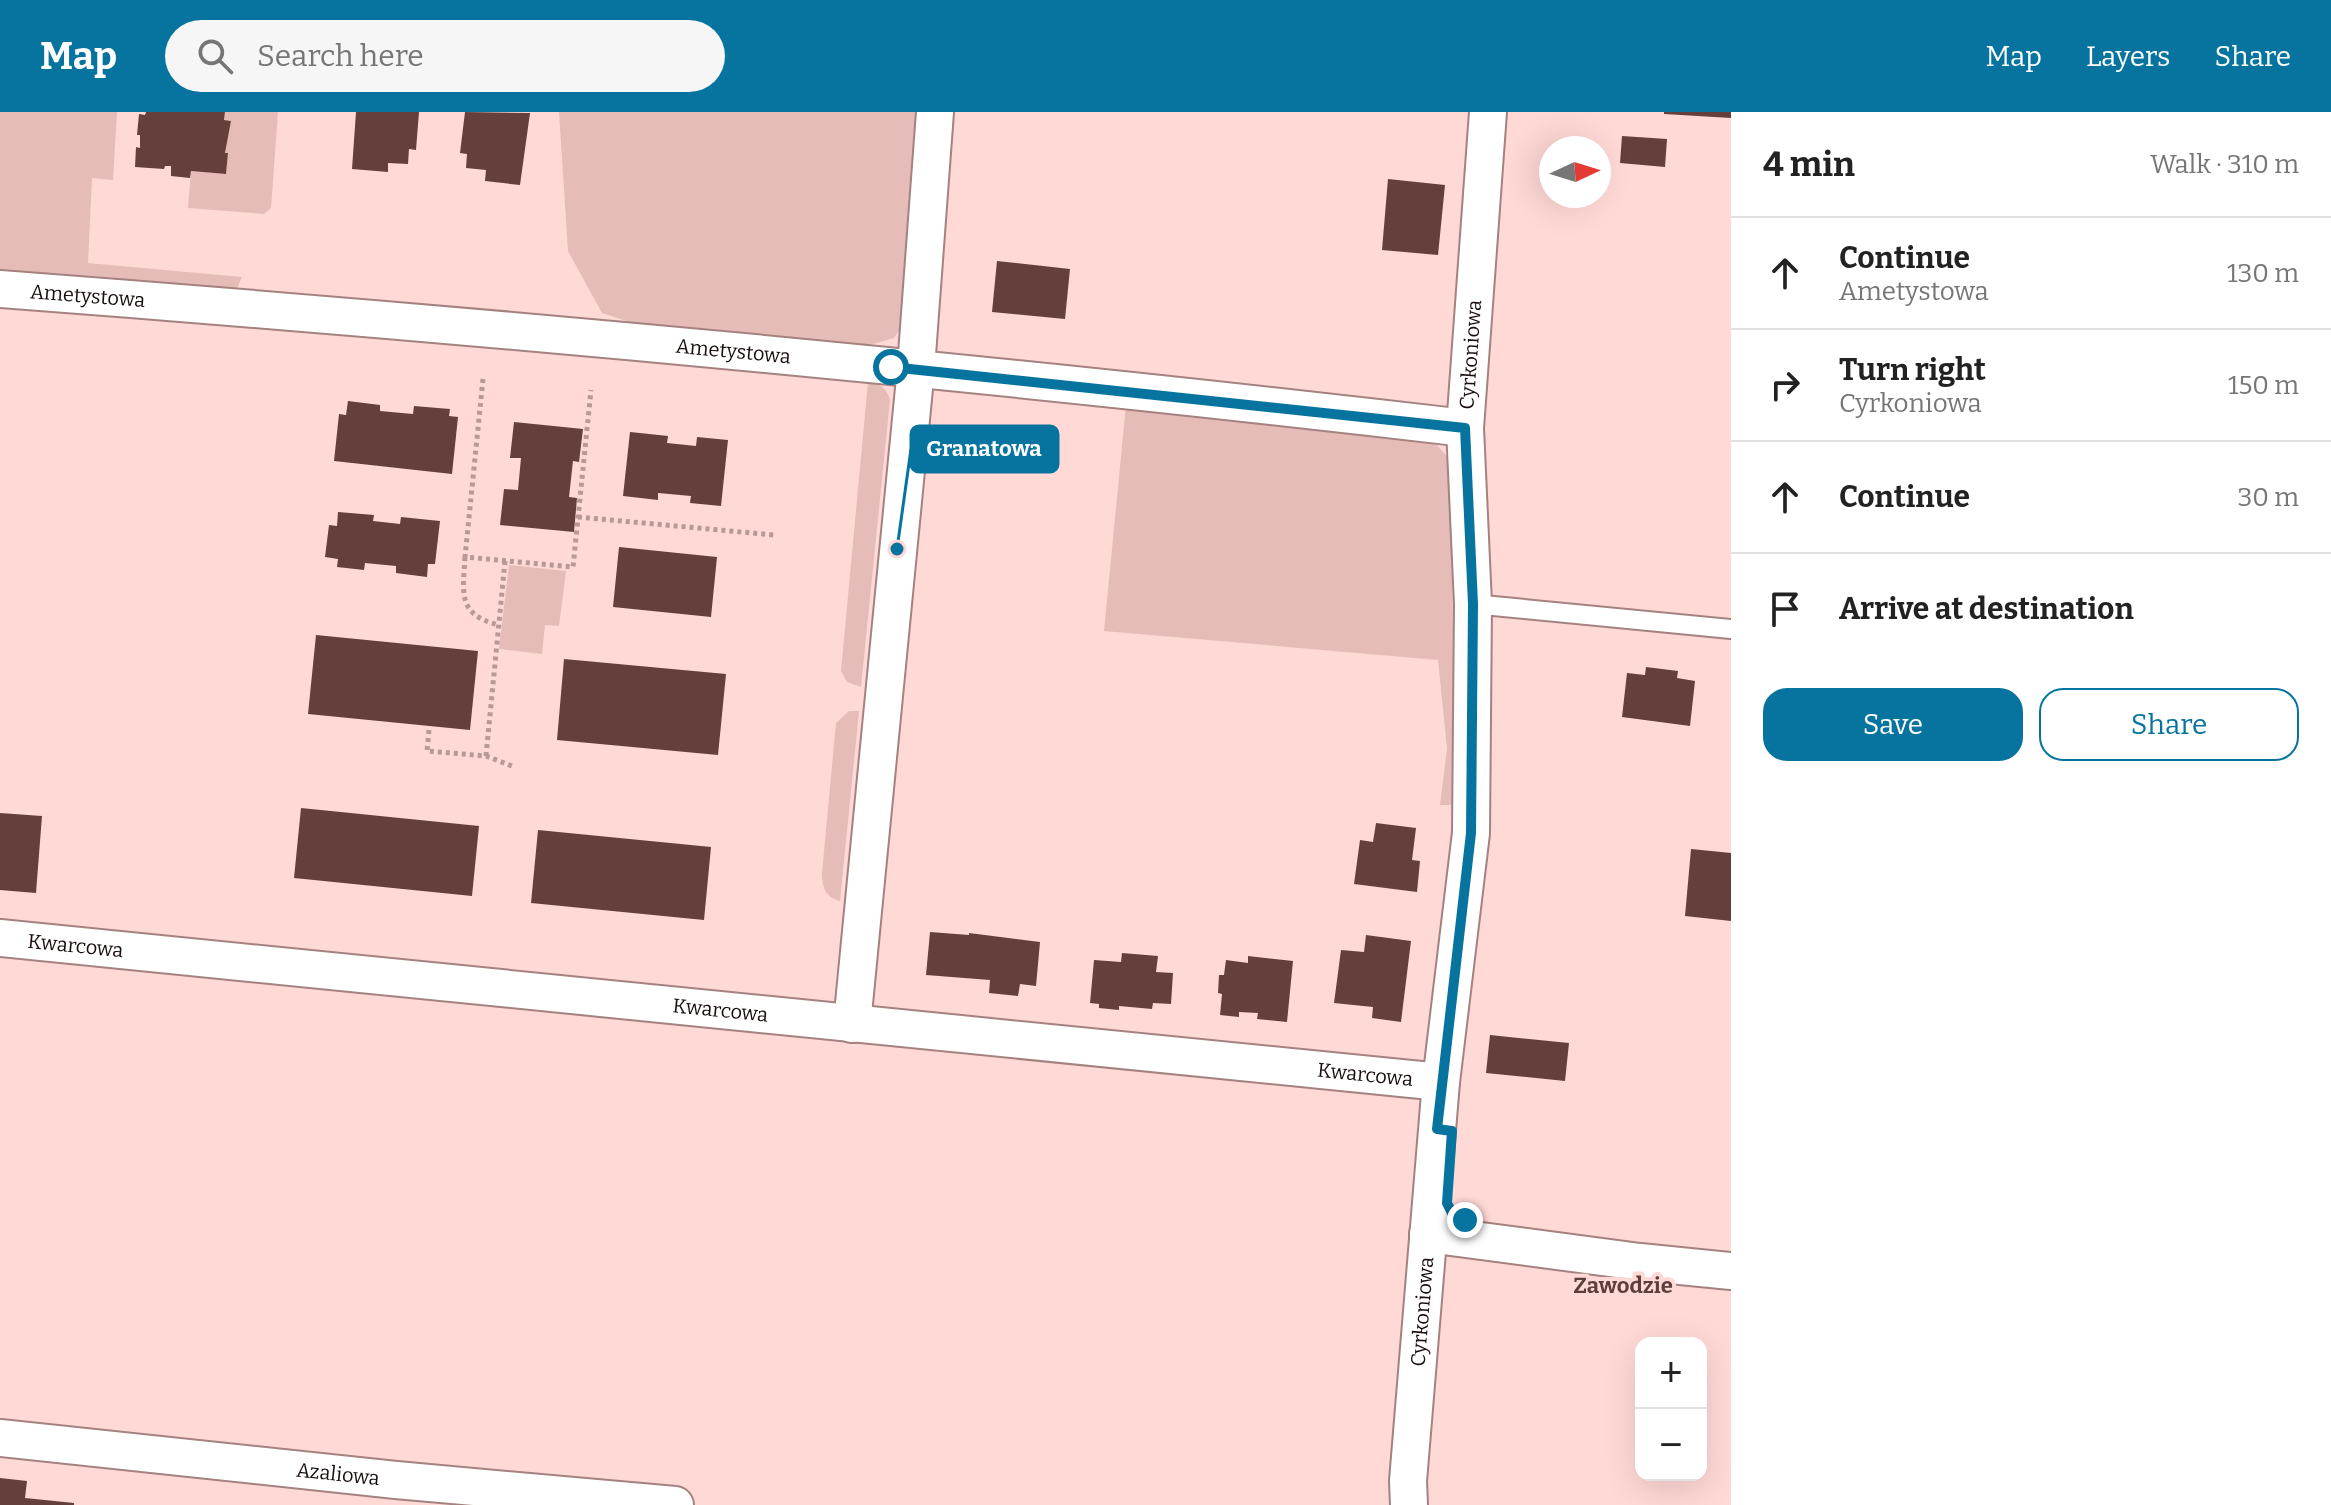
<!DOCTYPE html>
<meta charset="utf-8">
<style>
body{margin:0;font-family:Bitter,serif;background:#f6f6f6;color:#222}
.controls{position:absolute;right:24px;bottom:24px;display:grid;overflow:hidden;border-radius:16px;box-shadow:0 8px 32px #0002}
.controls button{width:72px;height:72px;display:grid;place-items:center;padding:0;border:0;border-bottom:2px solid #e0e0e0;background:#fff;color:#222;font:40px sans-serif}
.compass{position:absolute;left:1539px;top:24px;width:72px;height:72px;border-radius:50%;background:#fff;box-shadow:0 8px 32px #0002;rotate:86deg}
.stop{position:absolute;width:24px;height:24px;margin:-18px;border:6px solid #07749f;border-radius:50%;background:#fff}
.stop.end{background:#07749f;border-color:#fff;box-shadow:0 2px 8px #0008}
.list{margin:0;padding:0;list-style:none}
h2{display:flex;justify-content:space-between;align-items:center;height:104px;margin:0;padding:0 32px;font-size:34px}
h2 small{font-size:26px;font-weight:400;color:#767676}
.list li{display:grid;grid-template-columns:52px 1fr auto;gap:24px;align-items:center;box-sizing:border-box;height:112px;padding:0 32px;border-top:2px solid #e0e0e0}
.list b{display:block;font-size:30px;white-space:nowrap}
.list p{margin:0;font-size:26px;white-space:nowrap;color:#767676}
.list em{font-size:26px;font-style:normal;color:#767676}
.actions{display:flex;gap:16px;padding:24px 32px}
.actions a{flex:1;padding:18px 0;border:2px solid #07749f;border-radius:24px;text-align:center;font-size:28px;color:#07749f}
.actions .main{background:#07749f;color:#fff}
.icon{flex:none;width:44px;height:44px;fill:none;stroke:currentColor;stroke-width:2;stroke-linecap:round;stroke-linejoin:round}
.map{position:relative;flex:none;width:1731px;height:1393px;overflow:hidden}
header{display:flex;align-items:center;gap:48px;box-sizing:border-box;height:112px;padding:0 40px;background:#07749f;color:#fff}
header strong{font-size:38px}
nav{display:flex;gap:44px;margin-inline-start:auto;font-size:28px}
.search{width:560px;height:72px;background:#f6f6f6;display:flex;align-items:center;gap:20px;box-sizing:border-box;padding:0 28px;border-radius:44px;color:#767676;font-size:30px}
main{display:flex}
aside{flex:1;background:#fff}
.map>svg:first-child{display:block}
.green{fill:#e6bcb9}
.building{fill:#653f3c}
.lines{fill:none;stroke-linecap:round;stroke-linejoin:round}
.lane-casing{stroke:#a3827f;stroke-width:22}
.street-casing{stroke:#a3827f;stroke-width:40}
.path{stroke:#b79997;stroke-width:5;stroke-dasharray:4 4;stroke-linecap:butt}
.lane{stroke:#fff;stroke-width:18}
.street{stroke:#fff;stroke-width:36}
.route{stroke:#07749f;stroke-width:10}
.labels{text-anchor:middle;stroke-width:8;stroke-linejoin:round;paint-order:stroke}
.street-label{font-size:20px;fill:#1a0d0d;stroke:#ffd9d6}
.neighbourhood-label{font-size:22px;font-weight:bold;fill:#5c3f3d;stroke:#ffd9d6}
.leader{fill:none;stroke:#07749f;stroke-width:3}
.callout-dot{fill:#07749f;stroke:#ffd9d6;stroke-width:3}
.callout{fill:#07749f;stroke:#07749f;stroke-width:3}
.callout-label{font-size:22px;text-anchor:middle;font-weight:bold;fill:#fff}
</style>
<header>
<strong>Map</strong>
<div class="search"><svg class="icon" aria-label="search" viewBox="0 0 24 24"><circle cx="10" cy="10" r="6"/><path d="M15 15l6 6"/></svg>Search here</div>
<nav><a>Map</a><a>Layers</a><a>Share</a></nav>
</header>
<main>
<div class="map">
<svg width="1731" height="1393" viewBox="0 0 1731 1393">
<rect width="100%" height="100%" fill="#ffd9d6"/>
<g class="green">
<polygon points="0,0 117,0 113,68 92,66 88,151 242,165 234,183 0,167"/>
<polygon points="225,0 278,0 271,96 264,102 188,96 191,59 226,62 228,42 225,41 231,9 224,8"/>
<polygon points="559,0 920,0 905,209 894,226 870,233 654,218 602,201 568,139"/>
<path d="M868,270C881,272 886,276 890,288L861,575L847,570L841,559Z"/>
<polygon points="1126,293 1422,326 1438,334 1451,349 1455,693 1440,693 1447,637 1438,548 1104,519"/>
<polygon points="509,453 566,459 559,514 545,513 542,542 499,537"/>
<path d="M849,599H859L840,789C825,785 822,775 822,761L836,611Z"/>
</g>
<g class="building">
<polygon points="146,0 225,0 224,8 231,9 225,41 228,41 226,62 191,59 190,66 171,64 171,54 165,54 164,57 135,55 136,35 140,36 140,23 137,23 139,2 145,3"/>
<polygon points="356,0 419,0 416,38 409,37 408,52 388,51 388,60 352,57"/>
<polygon points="465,0 530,1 520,73 485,69 486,58 466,56 467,42 460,41"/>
<polygon points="1664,0 1731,0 1731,6 1664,2"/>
<polygon points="1622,24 1667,27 1665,55 1620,51"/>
<polygon points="1388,67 1445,73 1438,143 1382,138"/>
<polygon points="997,149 1070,157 1065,207 992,200"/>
<polygon points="348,289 380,293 380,299 413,302 414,294 450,297 449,304 458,305 452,362 334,349 339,302 346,303"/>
<polygon points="514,310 583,317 579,350 573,349 569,385 577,386 574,420 500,413 504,377 518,378 521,346 510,346"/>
<polygon points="630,320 668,324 667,331 696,334 697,325 728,328 721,394 690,391 691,384 658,381 658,388 623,384"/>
<polygon points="338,400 374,403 373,409 400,412 401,405 440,409 435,452 428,452 427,465 396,461 396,454 365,451 364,458 337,455 338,447 325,445 329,413 337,414"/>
<polygon points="619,435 717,445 711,505 613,495"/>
<polygon points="316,523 478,539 470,618 308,602"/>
<polygon points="564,547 726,562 718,643 557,628"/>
<polygon points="1646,555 1678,559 1677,566 1695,569 1690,614 1622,605 1627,561 1645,563"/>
<polygon points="301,696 479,714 472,784 294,766"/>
<polygon points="0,701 42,704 36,781 0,778"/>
<polygon points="1376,711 1416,716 1412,748 1420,749 1417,780 1354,772 1360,728 1373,730"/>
<polygon points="538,718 711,735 704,808 531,791"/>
<polygon points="1691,737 1731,741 1731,809 1685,804"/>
<polygon points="930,820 969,823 969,821 1040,830 1036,874 1020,872 1018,884 989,881 990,868 926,863"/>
<polygon points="1366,823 1411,829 1401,910 1372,906 1373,895 1334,891 1341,838 1364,840"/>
<polygon points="1122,841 1158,844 1156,860 1173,861 1171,892 1153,891 1152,897 1119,894 1119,898 1099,896 1099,892 1090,891 1094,848 1121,850"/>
<polygon points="1248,844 1293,849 1287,910 1257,907 1258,901 1239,900 1239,905 1220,903 1222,882 1218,881 1219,863 1224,863 1226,848 1248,851"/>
<polygon points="1490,923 1569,931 1565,969 1486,961"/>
<polygon points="0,1366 27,1369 25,1386 74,1391 74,1393 0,1393"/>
</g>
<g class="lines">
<defs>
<polyline id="lane" points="1473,492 1731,517"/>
<g id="street">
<path id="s1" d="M0,177C489,214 978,259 1465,316"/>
<path id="s2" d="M0,826L1441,970"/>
<polyline points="852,912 916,256 935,0"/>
<polyline points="1428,1122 1640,1150 1731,1159"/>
<path id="s3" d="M0,1326L396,1368L675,1393"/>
<path id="s4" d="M1409,1393L1408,1369L1441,970L1471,721L1473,492L1465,316L1488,0"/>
</g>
</defs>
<use href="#lane" class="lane-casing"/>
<use href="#street" class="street-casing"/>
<g class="path">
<polyline points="483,267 465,445 573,455 591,278"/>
<polyline points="578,405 774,423"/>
<path d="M465,445C463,481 457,503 499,513"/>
<polyline points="429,618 427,639 486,644 512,654"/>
<polyline points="486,644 505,449"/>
</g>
<use href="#lane" class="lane"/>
<use href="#street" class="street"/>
</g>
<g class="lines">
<polyline class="route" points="891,255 1465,316 1473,492 1471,721 1437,1017 1452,1019 1447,1091 1453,1103 1465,1108"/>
</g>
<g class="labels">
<g class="street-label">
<text dy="7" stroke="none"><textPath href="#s1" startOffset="88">Ametystowa</textPath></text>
<text dy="7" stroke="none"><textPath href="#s1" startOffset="736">Ametystowa</textPath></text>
<text dy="7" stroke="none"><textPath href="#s4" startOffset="1154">Cyrkoniowa</textPath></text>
<text dy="7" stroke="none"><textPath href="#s2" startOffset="76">Kwarcowa</textPath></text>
<text dy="7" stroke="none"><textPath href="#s2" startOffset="724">Kwarcowa</textPath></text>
<text dy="7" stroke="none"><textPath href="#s2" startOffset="1372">Kwarcowa</textPath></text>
<text dy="7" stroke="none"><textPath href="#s4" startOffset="194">Cyrkoniowa</textPath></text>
<text dy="7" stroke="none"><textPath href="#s3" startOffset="340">Azaliowa</textPath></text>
</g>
<g class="neighbourhood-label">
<text x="1623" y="1181">Zawodzie</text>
</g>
</g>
<path class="leader" d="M897 437L911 337"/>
<circle class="callout-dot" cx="897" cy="437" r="8"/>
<rect class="callout" x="911" y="314" width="147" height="46" rx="8"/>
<g class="callout-label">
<text x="984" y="344">Granatowa</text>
</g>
</svg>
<div class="controls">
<button>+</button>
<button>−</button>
</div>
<svg class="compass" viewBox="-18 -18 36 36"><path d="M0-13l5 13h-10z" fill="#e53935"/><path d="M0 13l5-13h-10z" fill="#767676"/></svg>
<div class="stop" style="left:891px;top:255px"></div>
<div class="stop end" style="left:1465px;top:1108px"></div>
</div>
<aside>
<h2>4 min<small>Walk · 310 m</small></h2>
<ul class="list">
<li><svg class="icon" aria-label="ahead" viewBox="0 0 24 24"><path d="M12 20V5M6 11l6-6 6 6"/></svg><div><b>Continue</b><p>Ametystowa</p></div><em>130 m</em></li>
<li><svg class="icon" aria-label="right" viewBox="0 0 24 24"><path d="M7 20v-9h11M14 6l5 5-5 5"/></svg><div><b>Turn right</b><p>Cyrkoniowa</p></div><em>150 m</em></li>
<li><svg class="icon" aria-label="ahead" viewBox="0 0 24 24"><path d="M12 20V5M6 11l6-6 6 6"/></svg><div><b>Continue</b></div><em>30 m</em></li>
<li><svg class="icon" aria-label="arrive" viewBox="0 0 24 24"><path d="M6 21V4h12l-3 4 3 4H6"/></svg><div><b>Arrive at destination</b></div></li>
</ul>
<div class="actions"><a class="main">Save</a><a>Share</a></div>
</aside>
</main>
